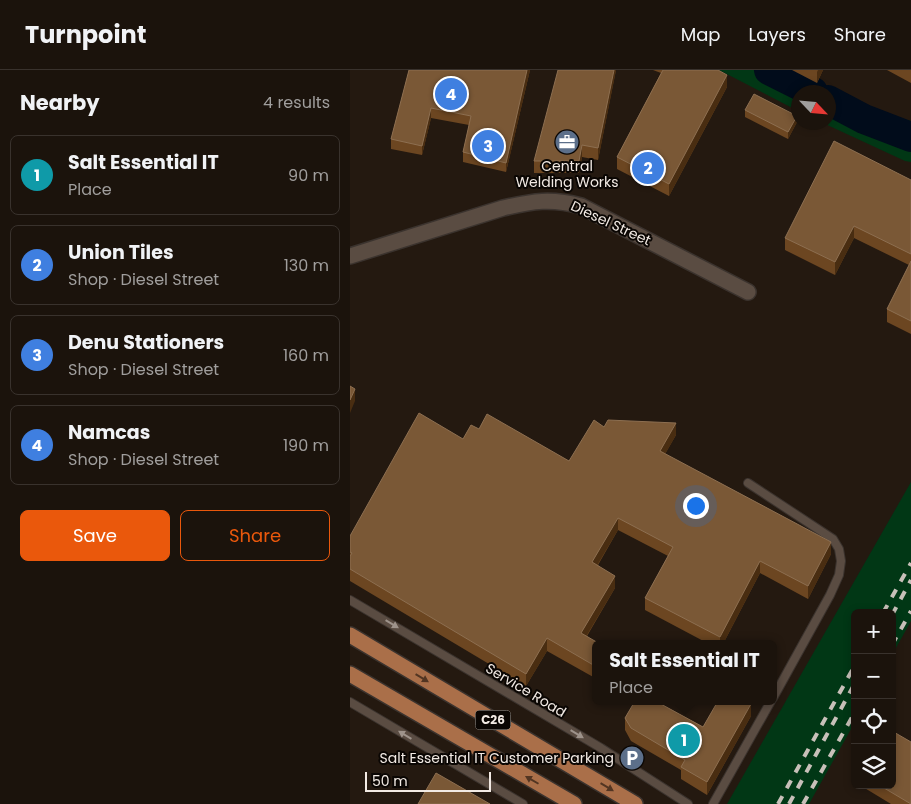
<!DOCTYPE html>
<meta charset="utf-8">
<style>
body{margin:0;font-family:Poppins,sans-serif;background:#241c15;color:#f1f3f6}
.controls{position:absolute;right:15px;bottom:15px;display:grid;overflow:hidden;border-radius:8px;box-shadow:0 2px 8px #0003}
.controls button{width:45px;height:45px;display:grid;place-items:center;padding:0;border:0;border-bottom:1px solid #39322d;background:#1b130c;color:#f1f3f6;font:25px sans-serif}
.compass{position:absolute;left:441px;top:15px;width:45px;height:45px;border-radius:50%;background:#1b130c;box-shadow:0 2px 8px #0003;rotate:116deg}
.scale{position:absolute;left:15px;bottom:12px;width:126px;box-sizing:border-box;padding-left:5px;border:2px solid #f2eae4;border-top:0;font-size:14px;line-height:18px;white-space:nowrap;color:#f2eae4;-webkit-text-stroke:4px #0a0603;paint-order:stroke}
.you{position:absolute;left:345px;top:435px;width:18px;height:18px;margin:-12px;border:4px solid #fff;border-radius:50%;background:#1a73e8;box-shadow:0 0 0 8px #1a73e833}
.badge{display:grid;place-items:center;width:32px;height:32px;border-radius:50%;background:#ea580c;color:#fff;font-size:16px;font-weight:700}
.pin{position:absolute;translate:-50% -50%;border:2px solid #fff;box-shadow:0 1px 5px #0006}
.popup{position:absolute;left:242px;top:570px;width:185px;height:65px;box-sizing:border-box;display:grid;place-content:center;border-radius:8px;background:#1b130c;filter:drop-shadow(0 1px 4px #0005);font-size:16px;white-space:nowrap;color:#a09e9d}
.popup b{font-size:19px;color:#f1f3f6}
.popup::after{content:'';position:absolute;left:50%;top:100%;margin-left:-10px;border:10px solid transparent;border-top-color:#1b130c}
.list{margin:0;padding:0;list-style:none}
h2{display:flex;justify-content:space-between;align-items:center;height:65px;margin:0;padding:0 20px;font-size:21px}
h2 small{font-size:16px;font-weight:400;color:#a09e9d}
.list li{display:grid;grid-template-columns:32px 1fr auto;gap:15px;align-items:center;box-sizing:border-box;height:80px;margin:0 10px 10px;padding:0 10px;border:1px solid #39322d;border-radius:8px}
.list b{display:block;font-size:19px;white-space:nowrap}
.list p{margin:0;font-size:16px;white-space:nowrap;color:#a09e9d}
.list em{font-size:16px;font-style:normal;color:#a09e9d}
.actions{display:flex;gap:10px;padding:15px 20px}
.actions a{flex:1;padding:11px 0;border:1px solid #ea580c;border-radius:8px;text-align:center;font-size:18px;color:#ea580c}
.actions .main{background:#ea580c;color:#fff}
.icon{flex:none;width:28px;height:28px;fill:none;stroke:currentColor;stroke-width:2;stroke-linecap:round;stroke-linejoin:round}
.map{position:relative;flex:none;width:561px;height:734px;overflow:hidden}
header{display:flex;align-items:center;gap:30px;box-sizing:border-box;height:70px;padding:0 25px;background:#1b130c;border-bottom:1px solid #39322d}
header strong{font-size:24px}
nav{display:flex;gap:28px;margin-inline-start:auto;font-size:18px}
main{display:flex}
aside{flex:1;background:#1b130c}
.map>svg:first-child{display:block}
.green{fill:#013715}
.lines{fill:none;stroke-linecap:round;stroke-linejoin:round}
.river{stroke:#010c1b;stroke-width:30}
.service-casing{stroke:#3b332e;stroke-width:10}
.minor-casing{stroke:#3b332e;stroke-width:18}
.primary-casing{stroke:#3b332e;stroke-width:18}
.service{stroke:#5a4c42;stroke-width:8}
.minor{stroke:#5a4c42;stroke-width:15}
.primary{stroke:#aa6f49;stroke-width:15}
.rail{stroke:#c8c0b9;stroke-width:4;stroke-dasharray:9 9;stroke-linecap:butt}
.wall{fill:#6c4621}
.shaded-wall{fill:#492d11}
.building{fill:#7a5836;stroke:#8d6f51}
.oneway{fill:#9e938b}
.oneway2{fill:#523522}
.labels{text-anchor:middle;stroke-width:4;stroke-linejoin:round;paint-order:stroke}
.shield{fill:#0a0603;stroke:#aca6a0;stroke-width:1}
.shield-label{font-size:12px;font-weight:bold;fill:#f2eae4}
.poi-label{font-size:14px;fill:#f2eae4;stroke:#0a0603}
.street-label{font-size:14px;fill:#f2eae4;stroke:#0a0603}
</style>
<header>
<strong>Turnpoint</strong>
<nav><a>Map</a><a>Layers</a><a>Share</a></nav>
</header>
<main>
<aside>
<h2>Nearby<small>4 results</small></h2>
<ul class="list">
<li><span class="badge" style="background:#0f9aa8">1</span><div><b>Salt Essential IT</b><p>Place</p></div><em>90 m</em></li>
<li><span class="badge" style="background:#3f7fe0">2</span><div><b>Union Tiles</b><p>Shop · Diesel Street</p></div><em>130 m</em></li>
<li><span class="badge" style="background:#3f7fe0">3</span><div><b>Denu Stationers</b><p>Shop · Diesel Street</p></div><em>160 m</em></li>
<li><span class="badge" style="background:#3f7fe0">4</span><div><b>Namcas</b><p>Shop · Diesel Street</p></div><em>190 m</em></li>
</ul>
<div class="actions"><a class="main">Save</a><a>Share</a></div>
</aside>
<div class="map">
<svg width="561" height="734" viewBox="0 0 561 734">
<rect width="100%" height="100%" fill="#241910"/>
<g class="green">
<polygon points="369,0 441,0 478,20 537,45 561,51 561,92 555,91 473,53 478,52 478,22 448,22 448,41"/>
<polygon points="561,412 561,551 542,585 542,543 505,543 505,652 459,734 377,734"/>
</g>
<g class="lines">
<g class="river">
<polyline points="419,0 463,22"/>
<polyline points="478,30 514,49 561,67"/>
</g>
<defs>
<g id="service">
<polyline points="398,413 483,469 489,479 491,491 489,505 480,525 423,628"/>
<polyline points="0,530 251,678 338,734"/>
<polyline points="0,632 173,734"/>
<polyline points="363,734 421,631"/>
</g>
<path id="minor" d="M0,186L153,138C183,131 201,128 231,136L398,222"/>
<g id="primary">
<polyline points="0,565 285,734"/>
<polyline points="0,604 224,734"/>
</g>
</defs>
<use href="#service" class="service-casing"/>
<use href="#minor" class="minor-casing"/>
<use href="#primary" class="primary-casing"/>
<use href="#service" class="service"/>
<use href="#minor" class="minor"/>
<use href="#primary" class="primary"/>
<g class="rail">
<polyline points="533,543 561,493"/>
<polyline points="542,545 561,510"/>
<polyline points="542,575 561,541"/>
<polyline points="428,734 505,595"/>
<polyline points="439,734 505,613"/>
<polyline points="453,734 505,642"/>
</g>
</g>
<g class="wall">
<polygon points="59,0 180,0 156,102 113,92 113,82 119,55 81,48 72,85 41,79 41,69"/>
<polygon points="266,0 248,90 232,87 229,103 184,103 184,91"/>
<polygon points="303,0 368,0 377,17 319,126 267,99 267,87 311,3"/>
<polygon points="442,0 473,0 467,13"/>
<polygon points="537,0 561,0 561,13"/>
<polygon points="395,40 447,52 438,69 395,47"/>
<polygon points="561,110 561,264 537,252 537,239 559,195 504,168 485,205 435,180 435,168"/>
<polygon points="254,357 326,365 315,384 481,484 458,529 410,503 373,574 359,574 295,540 295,528 318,486 268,460 248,495 265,518 237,566 245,574 245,608 197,581 176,616 0,511 0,466 113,369 129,359 219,391"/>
<polygon points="315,636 353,657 401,646 357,725 331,709 331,700 281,671 275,660 275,648"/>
<polygon points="513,715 542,715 561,734 541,734 513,717"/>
</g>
<g class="shaded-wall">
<polygon points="177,0 180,0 156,102 156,93"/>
<polygon points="264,0 266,0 248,90 248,78"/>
<polygon points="468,0 473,0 467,13 467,2"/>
<polygon points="377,5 377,17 319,126 319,114"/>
<polygon points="81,38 81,48 72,85 72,76"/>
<polygon points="447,46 447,52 438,69 438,62"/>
<polygon points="232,75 232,87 229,103 229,91"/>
<polygon points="504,156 504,168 485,205 485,192"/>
<polygon points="5,319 5,331 0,343 0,330"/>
<polygon points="326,353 326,365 310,393 310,381"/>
<polygon points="268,448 268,460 242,504 242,492"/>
<polygon points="481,472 481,484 458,529 458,516"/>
<polygon points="410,491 410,503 373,574 370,574 370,567"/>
<polygon points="265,506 265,518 231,575 231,563"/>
<polygon points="197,568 197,581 176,616 176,604"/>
<polygon points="310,631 317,631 309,645 309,633"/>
<polygon points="401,634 401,646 357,725 357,712"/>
</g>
<g class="building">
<polygon points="59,0 177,0 156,93 113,82 121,46 81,38 72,76 41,69"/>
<polygon points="208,0 264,0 248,78 232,75 229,91 184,91"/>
<polygon points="313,0 368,0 377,5 319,114 267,87"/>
<polygon points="404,24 447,46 438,62 395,40"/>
<polygon points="484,71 561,110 561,184 504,156 485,192 435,168"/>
<polygon points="561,191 561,251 537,239"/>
<polygon points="0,316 5,319 0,330"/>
<polygon points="69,343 113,369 121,355 129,359 137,344 219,391 244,350 254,357 258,350 326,353 310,381 481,472 458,516 410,491 370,567 295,528 323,477 268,448 242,492 265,506 231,563 250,574 245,574 245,596 197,568 176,604 0,499 0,486 2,483 0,482 0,466"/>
<polygon points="285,631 310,631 309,633 353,657 368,631 397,631 401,634 357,712 331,697 335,690 281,658 275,648"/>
<polygon points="542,661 561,672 561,734 529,715 542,715"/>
<polygon points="86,703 140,734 68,734"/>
</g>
<defs><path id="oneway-solid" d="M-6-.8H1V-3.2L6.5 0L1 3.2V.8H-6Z" transform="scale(1.25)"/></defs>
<g class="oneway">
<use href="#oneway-solid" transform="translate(42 554) rotate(31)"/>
<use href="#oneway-solid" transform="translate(227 664) rotate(31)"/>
<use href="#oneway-solid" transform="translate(55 665) rotate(-149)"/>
</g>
<g class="oneway2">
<use href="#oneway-solid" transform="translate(72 608) rotate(31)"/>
<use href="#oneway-solid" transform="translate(182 710) rotate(-150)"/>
<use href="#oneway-solid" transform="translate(257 717) rotate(31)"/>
</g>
<defs>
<symbol id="office-disc" viewBox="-11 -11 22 22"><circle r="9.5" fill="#5c6f8a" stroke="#0a0603"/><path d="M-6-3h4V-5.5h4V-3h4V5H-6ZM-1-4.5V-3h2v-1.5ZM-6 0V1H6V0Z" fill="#fff"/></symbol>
<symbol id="parking-disc" viewBox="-11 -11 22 22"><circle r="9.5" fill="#5c6f8a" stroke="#0a0603"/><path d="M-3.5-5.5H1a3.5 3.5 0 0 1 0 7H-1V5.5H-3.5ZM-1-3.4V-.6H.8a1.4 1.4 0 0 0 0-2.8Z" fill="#fff"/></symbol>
</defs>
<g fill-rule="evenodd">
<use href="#office-disc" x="203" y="58" width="28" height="28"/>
<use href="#parking-disc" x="268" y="674" width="28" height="28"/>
</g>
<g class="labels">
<rect class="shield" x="125.5" y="640.5" width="35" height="19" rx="4"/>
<g class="shield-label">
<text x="143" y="654">C26</text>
</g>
<g class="poi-label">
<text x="217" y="101">Central<tspan x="217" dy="16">Welding Works</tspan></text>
<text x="264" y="693" text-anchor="end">Salt Essential IT Customer Parking</text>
</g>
<g class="street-label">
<text transform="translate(261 153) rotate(25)" y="5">Diesel Street</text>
<text transform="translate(176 620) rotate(31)" y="5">Service Road</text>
</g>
</g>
</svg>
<div class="controls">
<button>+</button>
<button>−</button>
<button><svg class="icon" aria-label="locate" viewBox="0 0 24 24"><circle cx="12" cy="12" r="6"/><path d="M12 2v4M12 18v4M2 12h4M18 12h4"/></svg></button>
<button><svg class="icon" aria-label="layers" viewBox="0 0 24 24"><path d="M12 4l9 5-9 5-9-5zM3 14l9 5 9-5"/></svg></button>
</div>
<svg class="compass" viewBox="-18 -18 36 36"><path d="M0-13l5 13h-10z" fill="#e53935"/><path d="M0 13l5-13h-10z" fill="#a09e9d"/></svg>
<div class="scale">50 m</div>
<div class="you"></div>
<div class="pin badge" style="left:334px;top:670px;background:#0f9aa8">1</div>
<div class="popup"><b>Salt Essential IT</b>Place</div>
<div class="pin badge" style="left:298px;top:98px;background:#3f7fe0">2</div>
<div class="pin badge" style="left:138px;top:76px;background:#3f7fe0">3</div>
<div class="pin badge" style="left:101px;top:24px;background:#3f7fe0">4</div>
</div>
</main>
